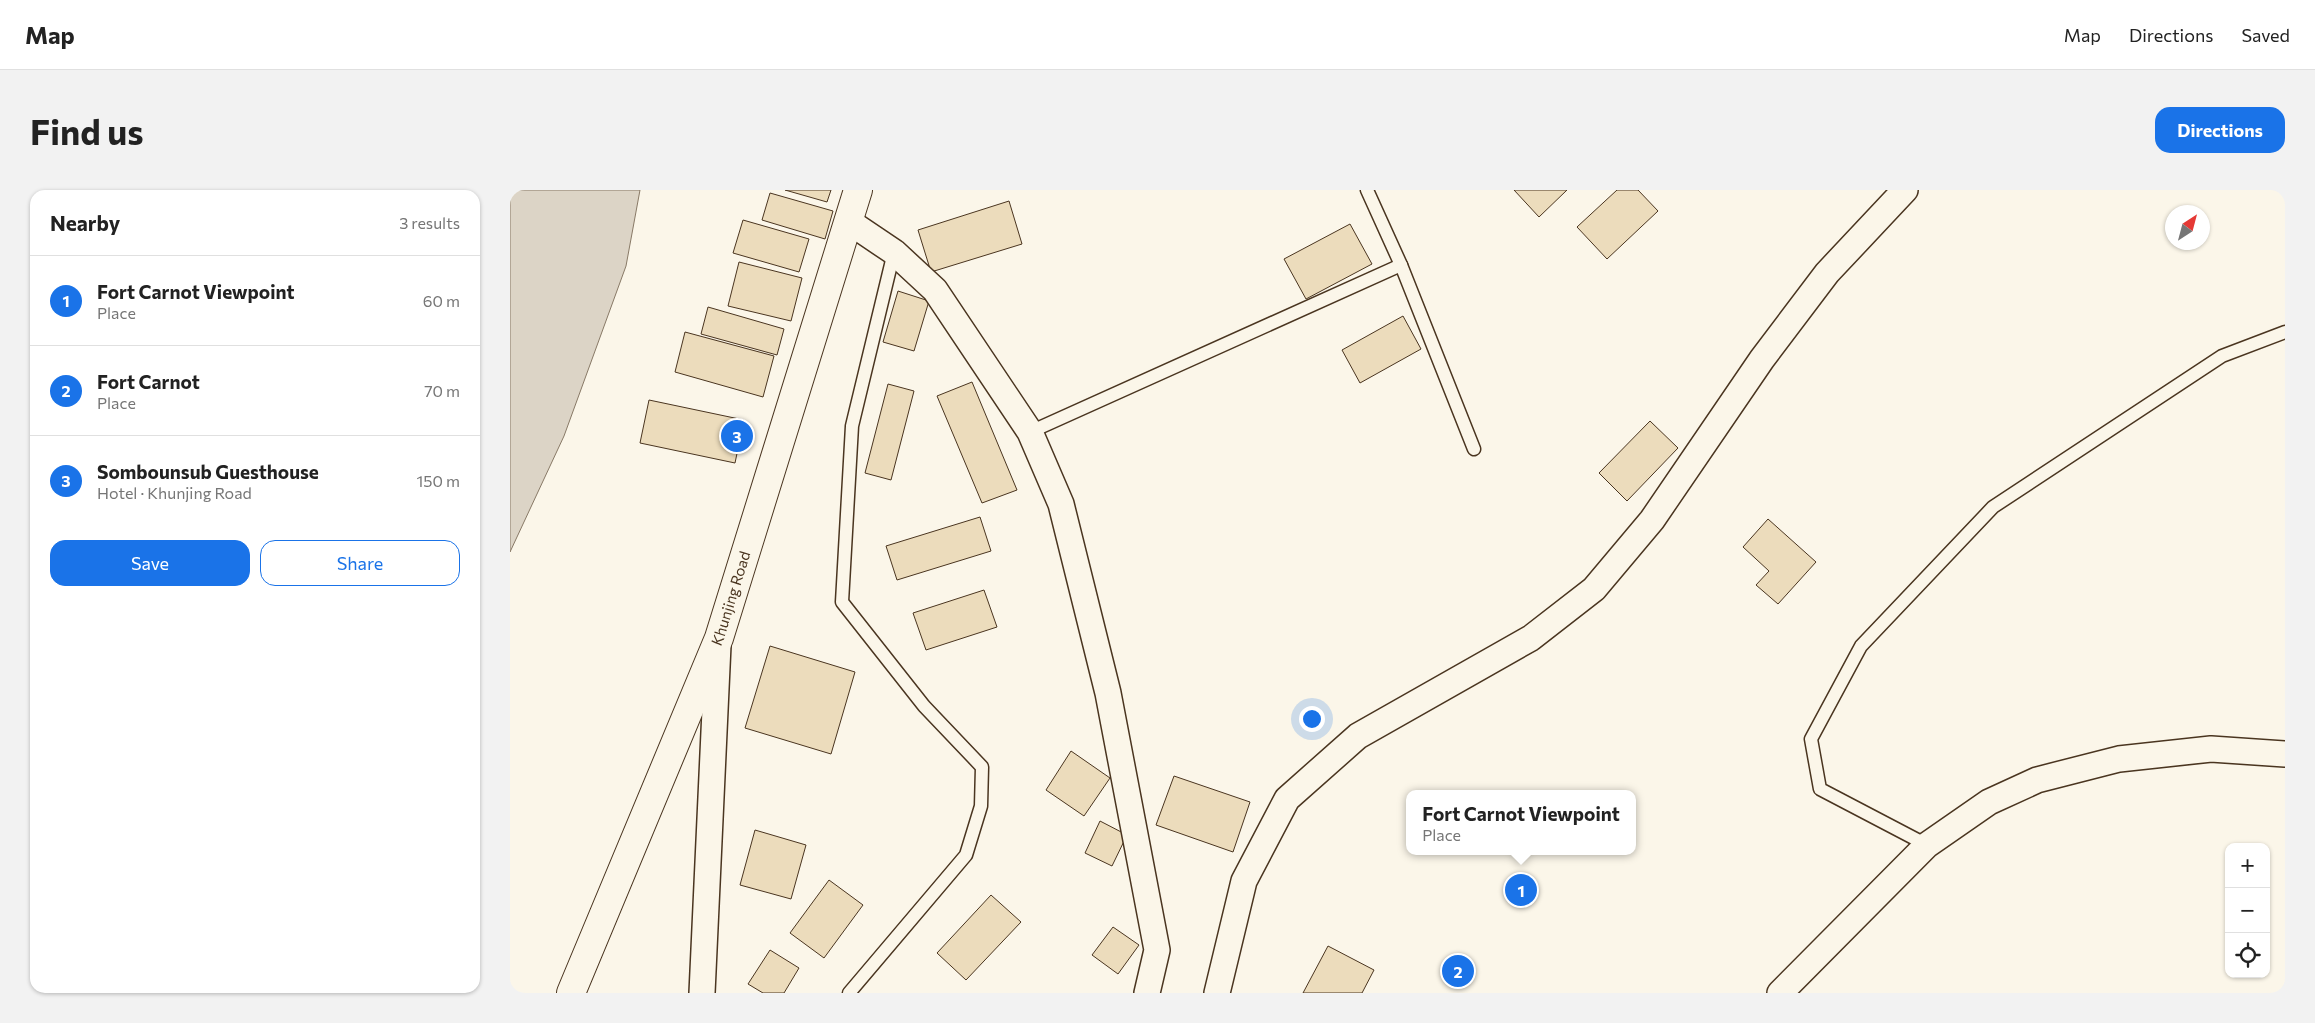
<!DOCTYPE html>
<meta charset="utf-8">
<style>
body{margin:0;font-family:Commissioner,sans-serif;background:#f2f2f2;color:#222}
.controls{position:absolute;right:15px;bottom:15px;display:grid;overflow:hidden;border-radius:10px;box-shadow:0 1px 4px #0004}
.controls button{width:45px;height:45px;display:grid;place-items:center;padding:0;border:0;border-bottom:1px solid #e0e0e0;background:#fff;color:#222;font:25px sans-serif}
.compass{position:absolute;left:1655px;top:15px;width:45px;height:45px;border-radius:50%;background:#fff;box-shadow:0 1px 4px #0004;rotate:36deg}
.you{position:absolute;left:801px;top:528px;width:18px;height:18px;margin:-12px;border:4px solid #fff;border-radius:50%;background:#1a73e8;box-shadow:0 0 0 8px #1a73e833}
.badge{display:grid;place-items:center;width:32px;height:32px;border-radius:50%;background:#1a73e8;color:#fff;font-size:16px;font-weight:700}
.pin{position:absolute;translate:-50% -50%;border:2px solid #fff;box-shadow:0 1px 5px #0006}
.popup{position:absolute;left:896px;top:600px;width:230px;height:65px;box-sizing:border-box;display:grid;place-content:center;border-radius:10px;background:#fff;filter:drop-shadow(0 1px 4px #0005);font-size:16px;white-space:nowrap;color:#767676}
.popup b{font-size:19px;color:#222}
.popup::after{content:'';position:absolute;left:50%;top:100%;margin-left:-10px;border:10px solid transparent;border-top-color:#fff}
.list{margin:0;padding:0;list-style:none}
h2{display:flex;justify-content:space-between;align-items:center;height:65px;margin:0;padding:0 20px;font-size:21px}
h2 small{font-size:16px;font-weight:400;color:#767676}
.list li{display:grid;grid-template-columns:32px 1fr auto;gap:15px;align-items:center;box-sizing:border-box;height:90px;padding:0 20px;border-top:1px solid #e0e0e0}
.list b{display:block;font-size:19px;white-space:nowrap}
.list p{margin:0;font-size:16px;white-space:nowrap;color:#767676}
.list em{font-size:16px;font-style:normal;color:#767676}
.actions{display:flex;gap:10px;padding:15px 20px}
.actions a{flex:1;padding:11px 0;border:1px solid #1a73e8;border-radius:15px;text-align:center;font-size:18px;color:#1a73e8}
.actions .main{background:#1a73e8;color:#fff}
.icon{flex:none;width:28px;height:28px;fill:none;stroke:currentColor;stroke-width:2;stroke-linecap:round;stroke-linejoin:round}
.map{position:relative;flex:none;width:1775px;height:803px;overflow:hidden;border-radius:15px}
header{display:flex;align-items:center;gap:30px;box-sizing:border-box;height:70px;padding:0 25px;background:#fff;border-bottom:1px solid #e0e0e0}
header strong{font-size:24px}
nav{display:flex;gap:28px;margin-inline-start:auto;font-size:18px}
.intro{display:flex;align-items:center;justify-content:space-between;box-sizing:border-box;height:120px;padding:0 30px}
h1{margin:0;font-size:35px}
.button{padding:12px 22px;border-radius:15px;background:#1a73e8;color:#fff;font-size:18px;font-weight:700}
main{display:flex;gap:30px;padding:0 30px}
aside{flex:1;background:#fff;border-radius:15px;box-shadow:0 1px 4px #0004}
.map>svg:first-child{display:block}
.water{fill:#dcd4c6;stroke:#887966}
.building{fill:#ecdcbc;stroke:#4a3520}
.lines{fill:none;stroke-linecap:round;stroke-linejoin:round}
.lane-casing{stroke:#4a3520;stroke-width:15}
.street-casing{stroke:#4a3520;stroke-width:28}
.secondary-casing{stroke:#4a3520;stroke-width:30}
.lane{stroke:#fbf6e9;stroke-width:12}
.street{stroke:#fbf6e9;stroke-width:25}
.secondary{stroke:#fbf6e9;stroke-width:28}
.labels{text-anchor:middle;stroke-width:4;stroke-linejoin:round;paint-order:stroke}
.street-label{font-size:15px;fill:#4a3520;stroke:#fbf6e9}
</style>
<header>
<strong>Map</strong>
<nav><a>Map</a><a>Directions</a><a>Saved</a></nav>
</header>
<div class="intro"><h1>Find us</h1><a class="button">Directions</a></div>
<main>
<aside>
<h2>Nearby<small>3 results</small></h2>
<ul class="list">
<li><span class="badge">1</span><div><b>Fort Carnot Viewpoint</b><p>Place</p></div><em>60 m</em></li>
<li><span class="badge">2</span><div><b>Fort Carnot</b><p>Place</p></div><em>70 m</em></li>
<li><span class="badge">3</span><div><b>Sombounsub Guesthouse</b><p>Hotel · Khunjing Road</p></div><em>150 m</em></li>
</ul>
<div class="actions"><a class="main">Save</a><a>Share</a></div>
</aside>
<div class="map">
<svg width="1775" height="803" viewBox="0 0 1775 803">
<rect width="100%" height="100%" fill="#fbf6e9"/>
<polygon class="water" points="0,0 130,0 116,76 54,246 0,362"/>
<g class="building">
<polygon points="275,0 321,0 317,12"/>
<polygon points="1004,0 1057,0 1029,27"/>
<polygon points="1107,0 1128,0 1148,21 1097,69 1067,37"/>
<polygon points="260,3 323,21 315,49 252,30"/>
<polygon points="499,11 512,54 421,82 408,40"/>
<polygon points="233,30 299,49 289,82 223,63"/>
<polygon points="840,34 862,74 796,109 774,69"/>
<polygon points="229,72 292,88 281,131 218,116"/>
<polygon points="388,101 419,111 404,161 373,152"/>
<polygon points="198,117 274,139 267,165 191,144"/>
<polygon points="893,126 911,159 850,193 832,160"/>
<polygon points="175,142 264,166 253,207 165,182"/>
<polygon points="462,192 507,300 472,313 427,206"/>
<polygon points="378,194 404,201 381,290 355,283"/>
<polygon points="139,210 234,230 225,273 130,253"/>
<polygon points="1140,231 1168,258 1117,311 1089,283"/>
<polygon points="470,327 481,361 387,390 376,356"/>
<polygon points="1258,329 1306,372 1268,414 1246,395 1259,381 1233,357"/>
<polygon points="474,400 487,437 416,460 403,423"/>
<polygon points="260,456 345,482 321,564 235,538"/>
<polygon points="561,561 600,588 574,626 536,600"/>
<polygon points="664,586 740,612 723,662 646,635"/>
<polygon points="590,631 617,645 602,676 575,663"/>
<polygon points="245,640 296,655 281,709 230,695"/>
<polygon points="319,690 353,715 314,768 280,743"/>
<polygon points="481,705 511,732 456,790 427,763"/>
<polygon points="603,737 629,755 608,784 582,765"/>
<polygon points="818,756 864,780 852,803 793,803"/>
<polygon points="260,760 289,778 274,803 253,803 238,794"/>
</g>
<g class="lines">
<defs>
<g id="lane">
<polyline points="857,0 891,75 964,259"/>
<polyline points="520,242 891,75"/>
<polyline points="1417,655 1310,599 1301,549 1351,456 1483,317 1712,166 1775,142"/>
<polyline points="339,803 456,665 471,616 472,577 414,516 332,412 342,236 384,62"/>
</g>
<g id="street">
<polyline points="338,31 384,62 425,100 520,242 551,314 598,503 647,760 637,803"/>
<polyline points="192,803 208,455"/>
<polyline points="707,803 734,691 777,609 848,546 1021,448 1084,399 1142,330 1252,169 1317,83 1395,0"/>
<polyline points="1270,803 1417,655 1479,612 1527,590 1609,569 1701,559 1775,564"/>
</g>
<g id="secondary">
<path id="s1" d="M61,803L209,448L348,0"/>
</g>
</defs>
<use href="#lane" class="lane-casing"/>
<use href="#street" class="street-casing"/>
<use href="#secondary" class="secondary-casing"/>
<use href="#lane" class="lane"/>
<use href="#street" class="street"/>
<use href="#secondary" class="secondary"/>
</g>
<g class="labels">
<g class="street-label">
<text dy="5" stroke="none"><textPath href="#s1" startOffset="426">Khunjing Road</textPath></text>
</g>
</g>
</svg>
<div class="controls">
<button>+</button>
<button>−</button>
<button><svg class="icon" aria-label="locate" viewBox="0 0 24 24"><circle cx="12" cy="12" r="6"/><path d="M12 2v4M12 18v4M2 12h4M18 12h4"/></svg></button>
</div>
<svg class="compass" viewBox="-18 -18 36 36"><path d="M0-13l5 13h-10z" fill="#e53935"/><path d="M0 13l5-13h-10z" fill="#767676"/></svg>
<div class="you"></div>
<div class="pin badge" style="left:1011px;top:700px">1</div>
<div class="popup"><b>Fort Carnot Viewpoint</b>Place</div>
<div class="pin badge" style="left:948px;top:781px">2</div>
<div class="pin badge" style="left:227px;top:246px">3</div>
</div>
</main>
